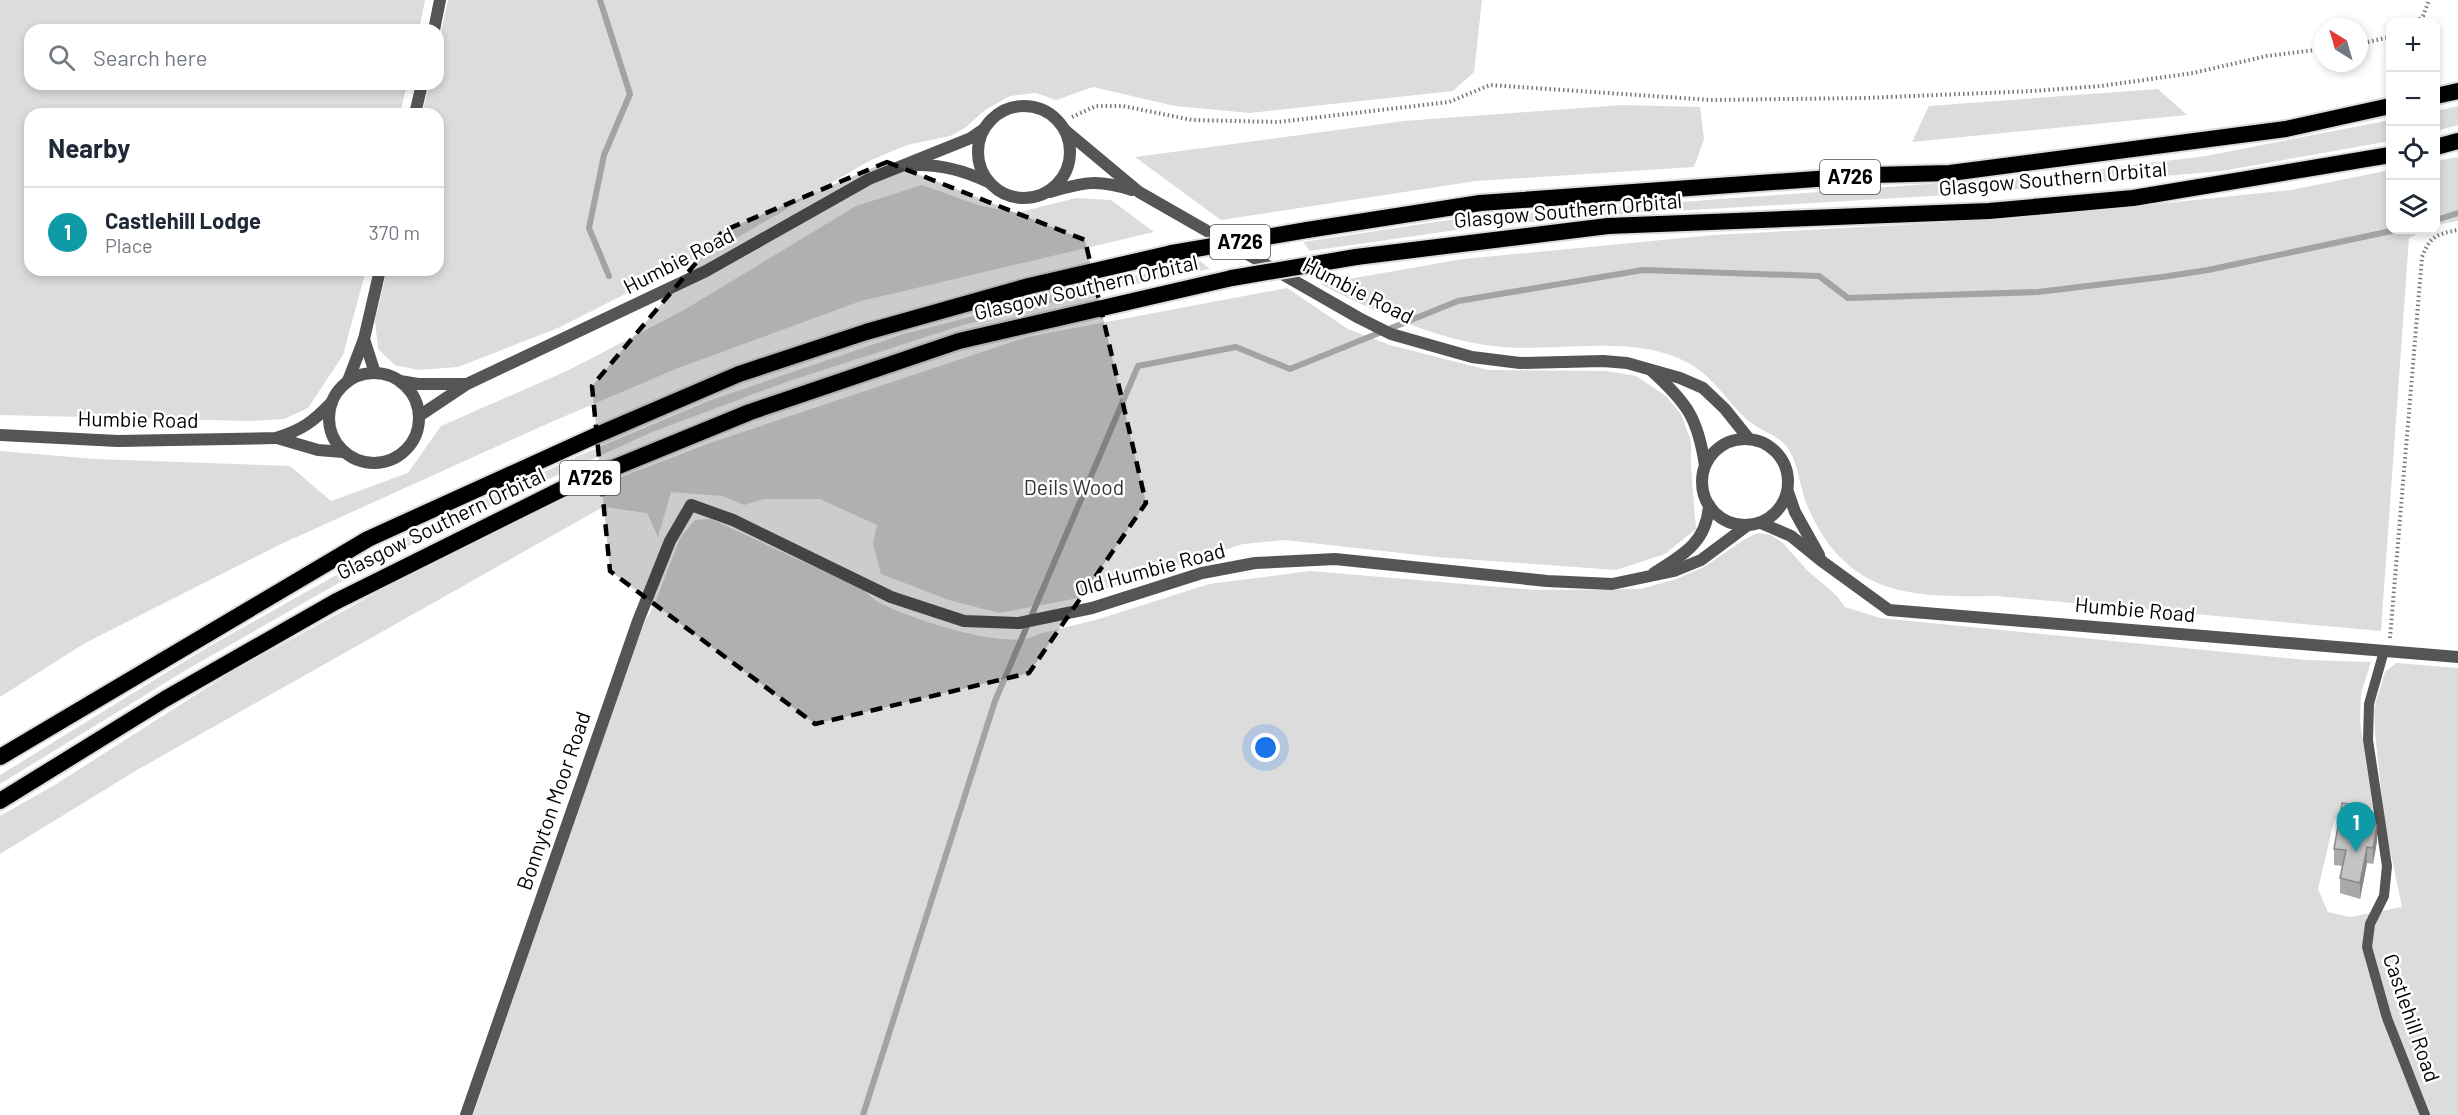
<!DOCTYPE html>
<meta charset="utf-8">
<style>
body{margin:0;font-family:Barlow,sans-serif;background:#f2f2f3;color:#1f2937}
.controls{position:absolute;right:18px;top:18px;display:grid;overflow:hidden;border-radius:12px;box-shadow:0 3px 9px #0003}
.controls button{width:54px;height:54px;display:grid;place-items:center;padding:0;border:0;border-bottom:2px solid #e0e1e3;background:#fff;color:#1f2937;font:30px sans-serif}
.compass{position:absolute;left:2314px;top:18px;width:54px;height:54px;border-radius:50%;background:#fff;box-shadow:0 3px 9px #0003;rotate:323deg}
.you{position:absolute;left:1266px;top:748px;width:21px;height:21px;margin:-15px;border:4px solid #fff;border-radius:50%;background:#1a73e8;box-shadow:0 0 0 9px #1a73e833}
.badge{display:grid;place-items:center;width:39px;height:39px;border-radius:50%;background:#7c3aed;color:#fff;font-size:20px;font-weight:700}
.pin{position:absolute;translate:-50% -50px;filter:drop-shadow(0 2px 3px #0008)}
.pin::after{content:'';position:absolute;top:32px;width:21px;height:18px;background:inherit;clip-path:polygon(0 0,100% 0,50% 100%)}
.list{margin:0;padding:0;list-style:none}
h2{display:flex;justify-content:space-between;align-items:center;height:78px;margin:0;padding:0 24px;font-size:26px}
h2 small{font-size:20px;font-weight:400;color:#747a83}
.list li{display:grid;grid-template-columns:39px 1fr auto;gap:18px;align-items:center;box-sizing:border-box;height:90px;padding:0 24px;border-top:2px solid #e0e1e3}
.list b{display:block;font-size:22px;white-space:nowrap}
.list p{margin:0;font-size:20px;white-space:nowrap;color:#747a83}
.list em{font-size:20px;font-style:normal;color:#747a83}
.icon{flex:none;width:33px;height:33px;fill:none;stroke:currentColor;stroke-width:2;stroke-linecap:round;stroke-linejoin:round}
.map{position:relative;flex:none;width:2458px;height:1115px;overflow:hidden}
.search{position:absolute;background:#fff;box-shadow:0 3px 9px #0003;left:24px;top:24px;width:420px;height:66px;display:flex;align-items:center;gap:15px;box-sizing:border-box;padding:0 21px;border-radius:18px;color:#747a83;font-size:22px}
.panel{position:absolute;background:#fff;box-shadow:0 3px 9px #0003;left:24px;top:108px;width:420px;height:168px;border-radius:18px}
.map>svg:first-child{display:block}
.green{fill:#dcdcdc}
.lines{fill:none;stroke-linecap:round;stroke-linejoin:round}
.stream{stroke:#a3a3a3;stroke-width:6}
.trunk-casing{stroke:#dbdbdb;stroke-width:20}
.path{stroke:#777;stroke-width:4;stroke-dasharray:1.5 3;stroke-linecap:butt}
.service{stroke:#555;stroke-width:10}
.minor{stroke:#555;stroke-width:12}
.tertiary{stroke:#555;stroke-width:12}
.trunk{stroke:#000;stroke-width:16}
.trunk-bridge-casing{stroke:#dbdbdb;stroke-width:20;stroke-linecap:butt}
.trunk-bridge{stroke:#000;stroke-width:16}
.wall{fill:#a9a9a9}
.shaded-wall{fill:#898989}
.building{fill:#c4c4c4;stroke:#898989;stroke-width:1.5}
.marked{fill:#000;fill-opacity:0.2;stroke:#000;stroke-width:4.5;stroke-dasharray:12 8;stroke-linejoin:round}
.labels{text-anchor:middle;stroke-width:5;stroke-linejoin:round;paint-order:stroke}
.shield{fill:#fff;stroke:#4c4c4c;stroke-width:1.5}
.shield-label{font-size:20px;font-weight:bold;fill:#000}
.street-label{font-size:21px;fill:#000;stroke:#fff}
.park-label{font-size:21px;fill:#333;stroke:#fff}
</style>
<div class="map">
<svg width="2458" height="1115" viewBox="0 0 2458 1115">
<rect width="100%" height="100%" fill="#fff"/>
<g class="green">
<polygon points="0,0 425,0 419,30 30,30 30,84 407,84 400,114 30,114 30,270 366,270 343,355 308,408 284,419 248,421 0,415"/>
<polygon points="448,0 1482,0 1474,72 1453,91 1250,113 1175,106 1093,87 1056,100 1036,93 1010,96 985,110 965,128 950,136 907,145 869,161 740,236 558,328 458,367 418,370 395,365 378,349 375,321 387,270 438,270 438,114 422,114 429,84 438,84 438,45"/>
<polygon points="2158,89 2187,115 1912,142 1929,106"/>
<polygon points="1623,105 1700,107 1704,139 1694,167 1476,181 1221,220 1135,157 1404,121"/>
<polygon points="2458,106 2458,125 2436,131 2436,111"/>
<polygon points="2390,120 2390,141 2222,171 1948,195 1624,214 1470,228 1310,251 1303,242 1462,218 2050,175 2206,156"/>
<polygon points="2458,157 2458,221 2436,225 2436,161"/>
<path d="M2390,170V230H2425L2409,238L2381,631L1995,596C1911,597 1849,597 1809,510C1800,492 1800,468 1789,450C1780,435 1766,434 1753,424C1733,410 1719,383 1695,367C1635,329 1552,356 1485,345C1427,336 1372,310 1320,284L1463,259L1714,235L2012,219L2291,190Z"/>
<polygon points="922,185 978,205 1016,213 1076,198 1111,200 1154,232 861,301 678,368 549,423 281,544 85,643 0,697 0,451 95,459 290,466 331,501 408,473 441,426 569,370 684,310 856,206"/>
<polygon points="1200,261 1210,269 1082,295 963,325 789,381 652,432 472,514 367,567 186,670 0,784 0,775 208,647 329,579 450,515 578,456 711,400 904,334 1110,281"/>
<polygon points="1287,288 1348,329 1390,345 1488,370 1607,371 1636,376 1666,396 1681,414 1691,441 1691,468 1696,529 1665,554 1616,570 1436,557 1285,540 1243,544 1073,599 999,613 949,600 881,574 873,543 877,525 820,499 764,499 744,505 723,496 671,492 658,537 647,513 603,507 137,770 0,854 0,816 53,786 230,673 405,577 543,507 710,443 1027,337"/>
<path d="M711,519L864,590C868,594 873,599 878,602C908,618 1010,653 1039,634L1099,619L1209,584L1310,571L1536,590L1641,589L1676,579L1704,567L1745,539L1758,533L1771,535L1783,543L1807,570L1837,596L1845,607L1880,618L2306,660L2371,662L2361,693L2360,722L2373,809L2349,802L2334,821L2318,889L2328,912L2350,917L2402,907L2385,826L2375,734L2374,708L2385,672L2396,663L2458,668V1115H473L637,636L655,603L680,538L695,520Z"/>
</g>
<g class="lines">
<g class="stream">
<polyline points="600,0 630,94 604,155 589,228 609,276"/>
<polyline points="2436,220 2458,213"/>
<polyline points="863,1115 995,701 1138,366 1236,347 1290,369 1458,301 1643,270 1819,276 1848,298 2038,292 2162,277 2208,270 2396,230"/>
</g>
<defs>
<g id="trunk">
<polyline points="2436,96 2458,91"/>
<polyline points="2436,147 2458,141"/>
<polyline points="1307,230 1480,203 1872,175 1950,173 2286,129 2390,106"/>
<polyline points="1356,257 1608,226 1989,211 2133,198 2390,155"/>
<polyline points="0,757 368,539 597,435 739,374 866,332 1029,286 1172,253"/>
<polyline points="0,801 165,699 335,602 562,489 750,412 959,341 1232,278"/>
</g>
</defs>
<use href="#trunk" class="trunk-casing"/>
<g class="path">
<polyline points="2416,22 2423,16 2429,0"/>
<polyline points="2359,44 2390,37"/>
<polyline points="1072,117 1096,106 1123,106 1192,120 1278,122 1449,102 1490,85 1711,100 1865,98 2033,91 2101,86 2193,73 2267,56 2323,49"/>
<path d="M2390,638L2422,257C2430,236 2437,234 2458,230"/>
</g>
<polyline class="service" points="2384,651 2369,704 2368,740 2387,866 2384,896 2370,924 2367,947 2387,1018 2425,1115"/>
<g class="minor">
<polyline points="434,30 440,0"/>
<polyline points="415,114 422,84"/>
<polyline points="364,339 375,373"/>
<polyline points="348,381 364,339 380,270"/>
<path d="M1654,573C1683,555 1707,542 1709,505"/>
<polyline points="466,1115 638,621 670,541 691,505 733,520 891,597 964,621 1019,623 1092,608 1202,573 1255,563 1335,559 1547,581 1612,584 1674,571 1701,560 1748,525"/>
</g>
<g class="tertiary">
<circle cx="1024" cy="152" r="46"/>
<polyline points="1066,131 1139,192 1359,318 1391,334 1472,357 1520,363 1603,361 1627,363 1680,378 1703,388 1725,409 1749,439"/>
<path d="M912,165C940,164 964,170 988,182"/>
<path d="M1050,192C1085,182 1097,179 1132,190"/>
<path d="M1652,371C1687,403 1698,418 1705,466"/>
<circle cx="374" cy="418" r="45"/>
<polyline points="400,381 418,384 466,384"/>
<polyline points="419,416 467,384 706,271 869,179 971,138 984,129"/>
<path d="M0,435L118,441L276,438C302,430 313,422 332,402"/>
<polyline points="277,438 318,450 343,452"/>
<circle cx="1745" cy="482" r="43"/>
<polyline points="1788,492 1795,512 1819,555"/>
<polyline points="1761,523 1791,536 1823,562 1889,610 2458,657"/>
</g>
<use href="#trunk" class="trunk"/>
<defs>
<g id="trunk-bridge">
<polyline points="1172,253 1307,230"/>
<polyline points="1232,278 1356,257"/>
</g>
</defs>
<use href="#trunk-bridge" class="trunk-bridge-casing"/>
<use href="#trunk-bridge" class="trunk-bridge"/>
</g>
<polygon class="wall" points="2362,818 2377,841 2373,864 2367,863 2360,899 2340,893 2340,878 2342,866 2334,865 2334,849"/>
<g class="shaded-wall">
<polygon points="2377,825 2377,841 2373,864 2373,848"/>
<polygon points="2367,847 2367,863 2360,899 2360,883"/>
</g>
<polygon class="building" points="2342,803 2362,806 2360,817 2365,819 2364,823 2377,825 2373,848 2367,847 2360,883 2340,878 2346,850 2334,849"/>
<path class="marked" d="M887,162L1085,240L1146,503L1029,673L815,724L610,571L592,386L723,231Z"/>
<g class="labels">
<g class="shield">
<rect x="1820" y="160" width="60" height="34" rx="4.5"/>
<rect x="1210" y="225" width="60" height="34" rx="4.5"/>
<rect x="560" y="461" width="60" height="34" rx="4.5"/>
</g>
<g class="shield-label">
<text x="1850" y="184">A726</text>
<text x="1240" y="249">A726</text>
<text x="590" y="485">A726</text>
</g>
<g class="street-label">
<text transform="translate(2053 179) rotate(-5)" y="7">Glasgow Southern Orbital</text>
<text transform="translate(1568 211) rotate(-5)" y="7">Glasgow Southern Orbital</text>
<text transform="translate(679 261) rotate(-27)" y="7">Humbie Road</text>
<text transform="translate(1086 288) rotate(-13)" y="7">Glasgow Southern Orbital</text>
<text transform="translate(1358 291) rotate(27)" y="7">Humbie Road</text>
<text transform="translate(138 420) rotate(1)" y="7">Humbie Road</text>
<text transform="translate(441 524) rotate(-26)" y="7">Glasgow Southern Orbital</text>
<text transform="translate(1150 570) rotate(-15)" y="7">Old Humbie Road</text>
<text transform="translate(2135 610) rotate(5)" y="7">Humbie Road</text>
<text transform="translate(554 801) rotate(-71)" y="7">Bonnyton Moor Road</text>
<text transform="translate(2411 1018) rotate(71)" y="7">Castlehill Road</text>
</g>
<g class="park-label">
<text x="1074" y="495">Deils Wood</text>
</g>
</g>
</svg>
<div class="controls">
<button>+</button>
<button>−</button>
<button><svg class="icon" aria-label="locate" viewBox="0 0 24 24"><circle cx="12" cy="12" r="6"/><path d="M12 2v4M12 18v4M2 12h4M18 12h4"/></svg></button>
<button><svg class="icon" aria-label="layers" viewBox="0 0 24 24"><path d="M12 4l9 5-9 5-9-5zM3 14l9 5 9-5"/></svg></button>
</div>
<svg class="compass" viewBox="-18 -18 36 36"><path d="M0-13l5 13h-10z" fill="#e53935"/><path d="M0 13l5-13h-10z" fill="#747a83"/></svg>
<div class="you"></div>
<div class="pin badge" style="left:2356px;top:852px;background:#0f9aa8">1</div>
<div class="search"><svg class="icon" aria-label="search" viewBox="0 0 24 24"><circle cx="10" cy="10" r="6"/><path d="M15 15l6 6"/></svg>Search here</div>
<section class="panel">
<h2>Nearby<small></small></h2>
<ul class="list">
<li><span class="badge" style="background:#0f9aa8">1</span><div><b>Castlehill Lodge</b><p>Place</p></div><em>370 m</em></li>
</ul>
</section>
</div>
